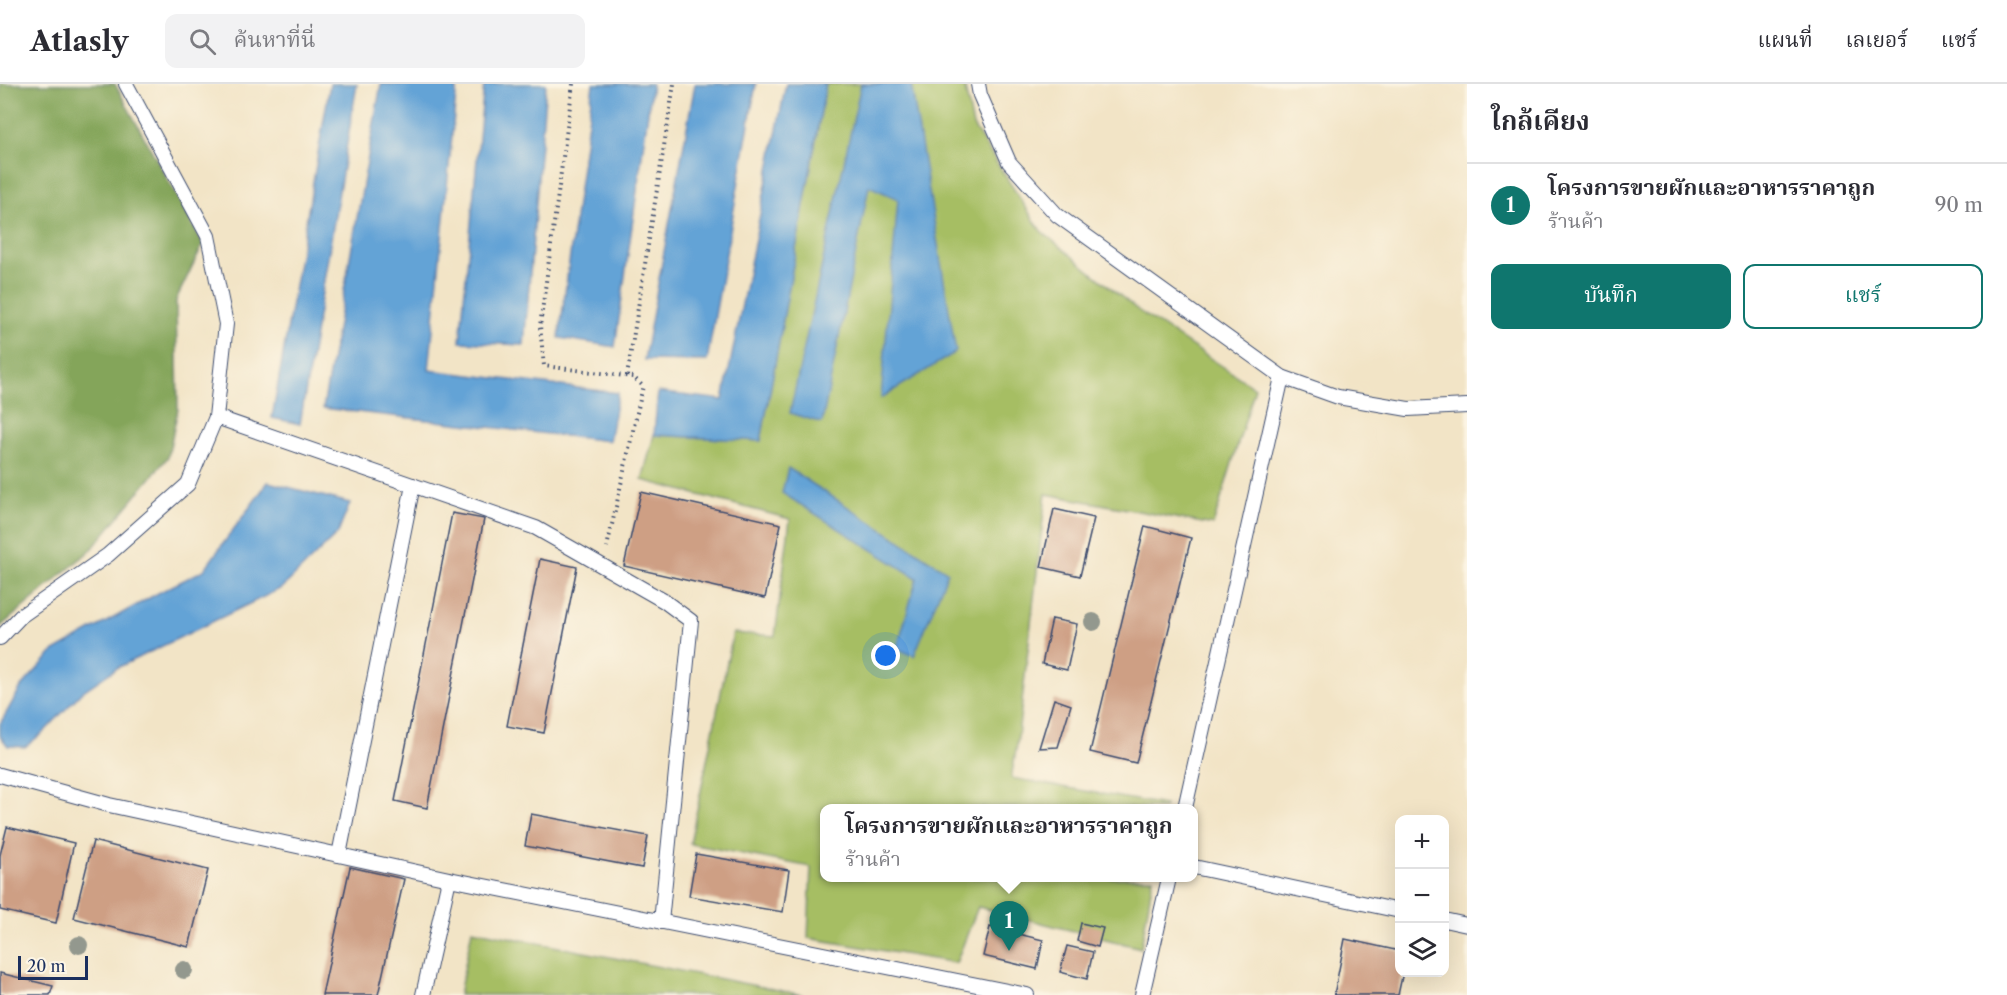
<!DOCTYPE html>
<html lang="th">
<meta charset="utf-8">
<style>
body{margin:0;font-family:"Libre Caslon Text","Noto Serif Thai",serif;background:#f2f2f3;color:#2b2b33}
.controls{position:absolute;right:18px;bottom:18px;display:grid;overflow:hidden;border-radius:12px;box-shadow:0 6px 24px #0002}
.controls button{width:54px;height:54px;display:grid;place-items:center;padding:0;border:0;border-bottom:2px solid #e1e1e2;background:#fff;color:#2b2b33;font:30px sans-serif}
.scale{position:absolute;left:18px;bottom:15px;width:70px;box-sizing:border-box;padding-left:6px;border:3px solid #1b2f5e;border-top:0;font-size:16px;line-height:21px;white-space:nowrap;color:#1b2f5e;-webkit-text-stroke:4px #fcf5e5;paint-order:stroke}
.you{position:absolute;left:886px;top:572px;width:21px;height:21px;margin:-15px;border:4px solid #fff;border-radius:50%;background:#1a73e8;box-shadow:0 0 0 9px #1a73e833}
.badge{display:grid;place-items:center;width:39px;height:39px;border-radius:50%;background:#0f766e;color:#fff;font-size:20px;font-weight:700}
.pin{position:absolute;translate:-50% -50px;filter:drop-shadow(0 2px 3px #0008)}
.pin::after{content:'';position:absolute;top:32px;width:21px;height:18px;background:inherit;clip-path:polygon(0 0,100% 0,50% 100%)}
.popup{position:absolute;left:820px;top:720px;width:378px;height:78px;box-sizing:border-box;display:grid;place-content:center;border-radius:12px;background:#fff;filter:drop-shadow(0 2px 4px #0005);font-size:20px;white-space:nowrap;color:#7c7c81}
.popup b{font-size:22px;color:#2b2b33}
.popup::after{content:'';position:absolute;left:50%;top:100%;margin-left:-12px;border:12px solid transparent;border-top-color:#fff}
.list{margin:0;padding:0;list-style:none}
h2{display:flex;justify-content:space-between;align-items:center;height:78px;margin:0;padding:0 24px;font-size:26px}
h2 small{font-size:20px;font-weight:400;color:#7c7c81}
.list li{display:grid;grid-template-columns:39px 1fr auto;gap:18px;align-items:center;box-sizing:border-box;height:84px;padding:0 24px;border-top:2px solid #e1e1e2}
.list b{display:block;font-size:22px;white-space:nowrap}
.list p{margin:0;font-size:20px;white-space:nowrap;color:#7c7c81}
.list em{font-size:20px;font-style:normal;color:#7c7c81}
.actions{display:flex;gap:12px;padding:18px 24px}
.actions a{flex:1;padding:14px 0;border:2px solid #0f766e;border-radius:12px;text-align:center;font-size:21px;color:#0f766e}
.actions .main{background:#0f766e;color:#fff}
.icon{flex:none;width:33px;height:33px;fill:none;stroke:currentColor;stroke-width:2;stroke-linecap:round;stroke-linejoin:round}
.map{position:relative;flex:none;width:1467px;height:911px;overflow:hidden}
header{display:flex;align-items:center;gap:36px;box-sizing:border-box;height:84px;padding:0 30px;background:#fff;border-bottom:2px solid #e1e1e2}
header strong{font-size:28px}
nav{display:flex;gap:33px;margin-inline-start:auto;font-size:21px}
.search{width:420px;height:54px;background:#f2f2f3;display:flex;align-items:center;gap:15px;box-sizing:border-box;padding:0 21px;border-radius:12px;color:#7c7c81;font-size:22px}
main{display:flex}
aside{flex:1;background:#fff}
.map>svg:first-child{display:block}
.green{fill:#a6be64;stroke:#607661;stroke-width:1.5}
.forest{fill:#84a55a;stroke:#506a5c;stroke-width:1.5}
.water{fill:#64a3d6;stroke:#40699a;stroke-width:1.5}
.building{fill:#ce9f84}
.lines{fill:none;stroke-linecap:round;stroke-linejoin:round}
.lane-casing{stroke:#3b4a6e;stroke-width:16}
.path{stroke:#3b4a6e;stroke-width:4;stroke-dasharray:1.5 4.5;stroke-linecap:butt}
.lane{stroke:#fff;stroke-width:14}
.tree{fill:#93988e}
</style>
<header>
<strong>Atlasly</strong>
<div class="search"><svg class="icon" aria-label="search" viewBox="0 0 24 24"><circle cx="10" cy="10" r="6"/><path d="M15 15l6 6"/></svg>ค้นหาที่นี่</div>
<nav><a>แผนที่</a><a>เลเยอร์</a><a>แชร์</a></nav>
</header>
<main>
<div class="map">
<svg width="1467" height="911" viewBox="0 0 1467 911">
<rect width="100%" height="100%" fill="#fcf5e5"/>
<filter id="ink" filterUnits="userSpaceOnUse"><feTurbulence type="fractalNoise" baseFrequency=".0167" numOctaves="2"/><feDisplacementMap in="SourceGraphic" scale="12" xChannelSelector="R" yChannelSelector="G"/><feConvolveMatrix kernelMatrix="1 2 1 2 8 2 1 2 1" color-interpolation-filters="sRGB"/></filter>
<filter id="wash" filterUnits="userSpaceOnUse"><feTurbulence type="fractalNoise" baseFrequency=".008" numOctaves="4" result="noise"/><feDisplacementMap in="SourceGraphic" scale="24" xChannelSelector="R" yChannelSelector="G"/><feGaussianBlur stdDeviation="1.35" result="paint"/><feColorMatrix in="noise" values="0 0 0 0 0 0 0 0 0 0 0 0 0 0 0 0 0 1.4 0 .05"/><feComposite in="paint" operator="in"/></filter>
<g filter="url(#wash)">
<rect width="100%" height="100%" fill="#f2e4c6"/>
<g class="green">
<polygon points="826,0 964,0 973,42 1041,147 1139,227 1255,304 1213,441 1046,410 1017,661 1011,694 1165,721 1164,724 824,724 824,794 1153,794 1141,864 978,823 956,879 808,854 811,783 690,760 733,549 775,552 790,435 642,396 654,351 761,357"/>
<polygon points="472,846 803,911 459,911"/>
</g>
<polygon class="forest" points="0,0 115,0 203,160 176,216 178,325 168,373 92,465 0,543"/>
<g class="water">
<polygon points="330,0 357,0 300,340 272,334"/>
<polygon points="381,0 457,0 429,286 618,309 609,357 323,324"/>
<polygon points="484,0 546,0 524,261 460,258"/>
<polygon points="593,0 652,0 615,263 559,254"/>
<polygon points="695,0 756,0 707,277 644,276"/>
<polygon points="786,0 826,0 761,357 654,351 658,308 723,316"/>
<polygon points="861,0 911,0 956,268 881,314 898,115 869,102 822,339 790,329"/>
<polygon points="788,384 948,488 914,572 897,564 917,494 782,409"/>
<polygon points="268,398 350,419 338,449 282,504 117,584 82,608 44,648 25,663 8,662 0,652 0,640 21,603 54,567 160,508 204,486"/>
</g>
<g id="blocks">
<g class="building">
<polygon points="641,408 781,440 765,514 624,482"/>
<polygon points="1054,425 1094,434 1080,492 1041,483"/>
<polygon points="452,429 484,435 427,724 395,717"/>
<polygon points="1145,442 1191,454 1136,679 1090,668"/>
<polygon points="540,475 577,483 544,649 507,642"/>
<polygon points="1052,535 1077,540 1067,586 1042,580"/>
<polygon points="1054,615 1071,621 1058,663 1039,664"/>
<polygon points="531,730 648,752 642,784 525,762"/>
<polygon points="7,743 74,759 56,839 0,826 0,771"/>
<polygon points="93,757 208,786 189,863 74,834"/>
<polygon points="696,770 789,786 783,828 689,812"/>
<polygon points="350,783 404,795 378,911 322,911"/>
<polygon points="1081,839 1103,844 1098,863 1077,857"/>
<polygon points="990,843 1043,856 1037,885 983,872"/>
<polygon points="1345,855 1400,867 1400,888 1403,888 1398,911 1334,911"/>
<polygon points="1067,862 1093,868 1087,895 1060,888"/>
<polygon points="0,889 53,902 50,911 0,911"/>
</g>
</g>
</g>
<g filter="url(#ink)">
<use href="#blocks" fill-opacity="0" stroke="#3b4a6e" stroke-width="1.5"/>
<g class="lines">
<defs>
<g id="lane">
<polyline points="978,0 980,11 1009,78 1057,131 1282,293 1338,313 1408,325 1467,322"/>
<polyline points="216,333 536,444 664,517 691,537 661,838"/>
<polyline points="0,554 21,532 108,471 188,400 216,333 226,240 208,152 126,0"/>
<polyline points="0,691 109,721 449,795 1027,911"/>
<polyline points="1185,724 1282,293"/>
<polyline points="339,771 413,401"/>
<polyline points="1194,783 1400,827"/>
<polyline points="1444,836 1467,841"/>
<polyline points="423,911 449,795"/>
<polyline points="1142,911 1169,794"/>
</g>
</defs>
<use href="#lane" class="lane-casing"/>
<g class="path">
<polyline points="573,0 540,242 544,282 633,293 643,302 607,463"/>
<polyline points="627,292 674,0"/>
</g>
<use href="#lane" class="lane"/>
</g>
<g class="tree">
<circle cx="1093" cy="538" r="9"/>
<circle cx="79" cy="861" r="9"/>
<circle cx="184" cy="886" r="9"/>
</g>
</g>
</svg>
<div class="controls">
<button>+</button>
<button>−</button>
<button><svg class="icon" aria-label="layers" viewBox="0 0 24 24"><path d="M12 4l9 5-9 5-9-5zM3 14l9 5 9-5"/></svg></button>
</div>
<div class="scale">20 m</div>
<div class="you"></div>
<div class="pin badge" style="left:1009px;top:867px">1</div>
<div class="popup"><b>โครงการขายผักและอาหารราคาถูก</b>ร้านค้า</div>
</div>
<aside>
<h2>ใกล้เคียง<small></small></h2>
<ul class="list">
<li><span class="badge">1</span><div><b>โครงการขายผักและอาหารราคาถูก</b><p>ร้านค้า</p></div><em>90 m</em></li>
</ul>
<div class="actions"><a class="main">บันทึก</a><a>แชร์</a></div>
</aside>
</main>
